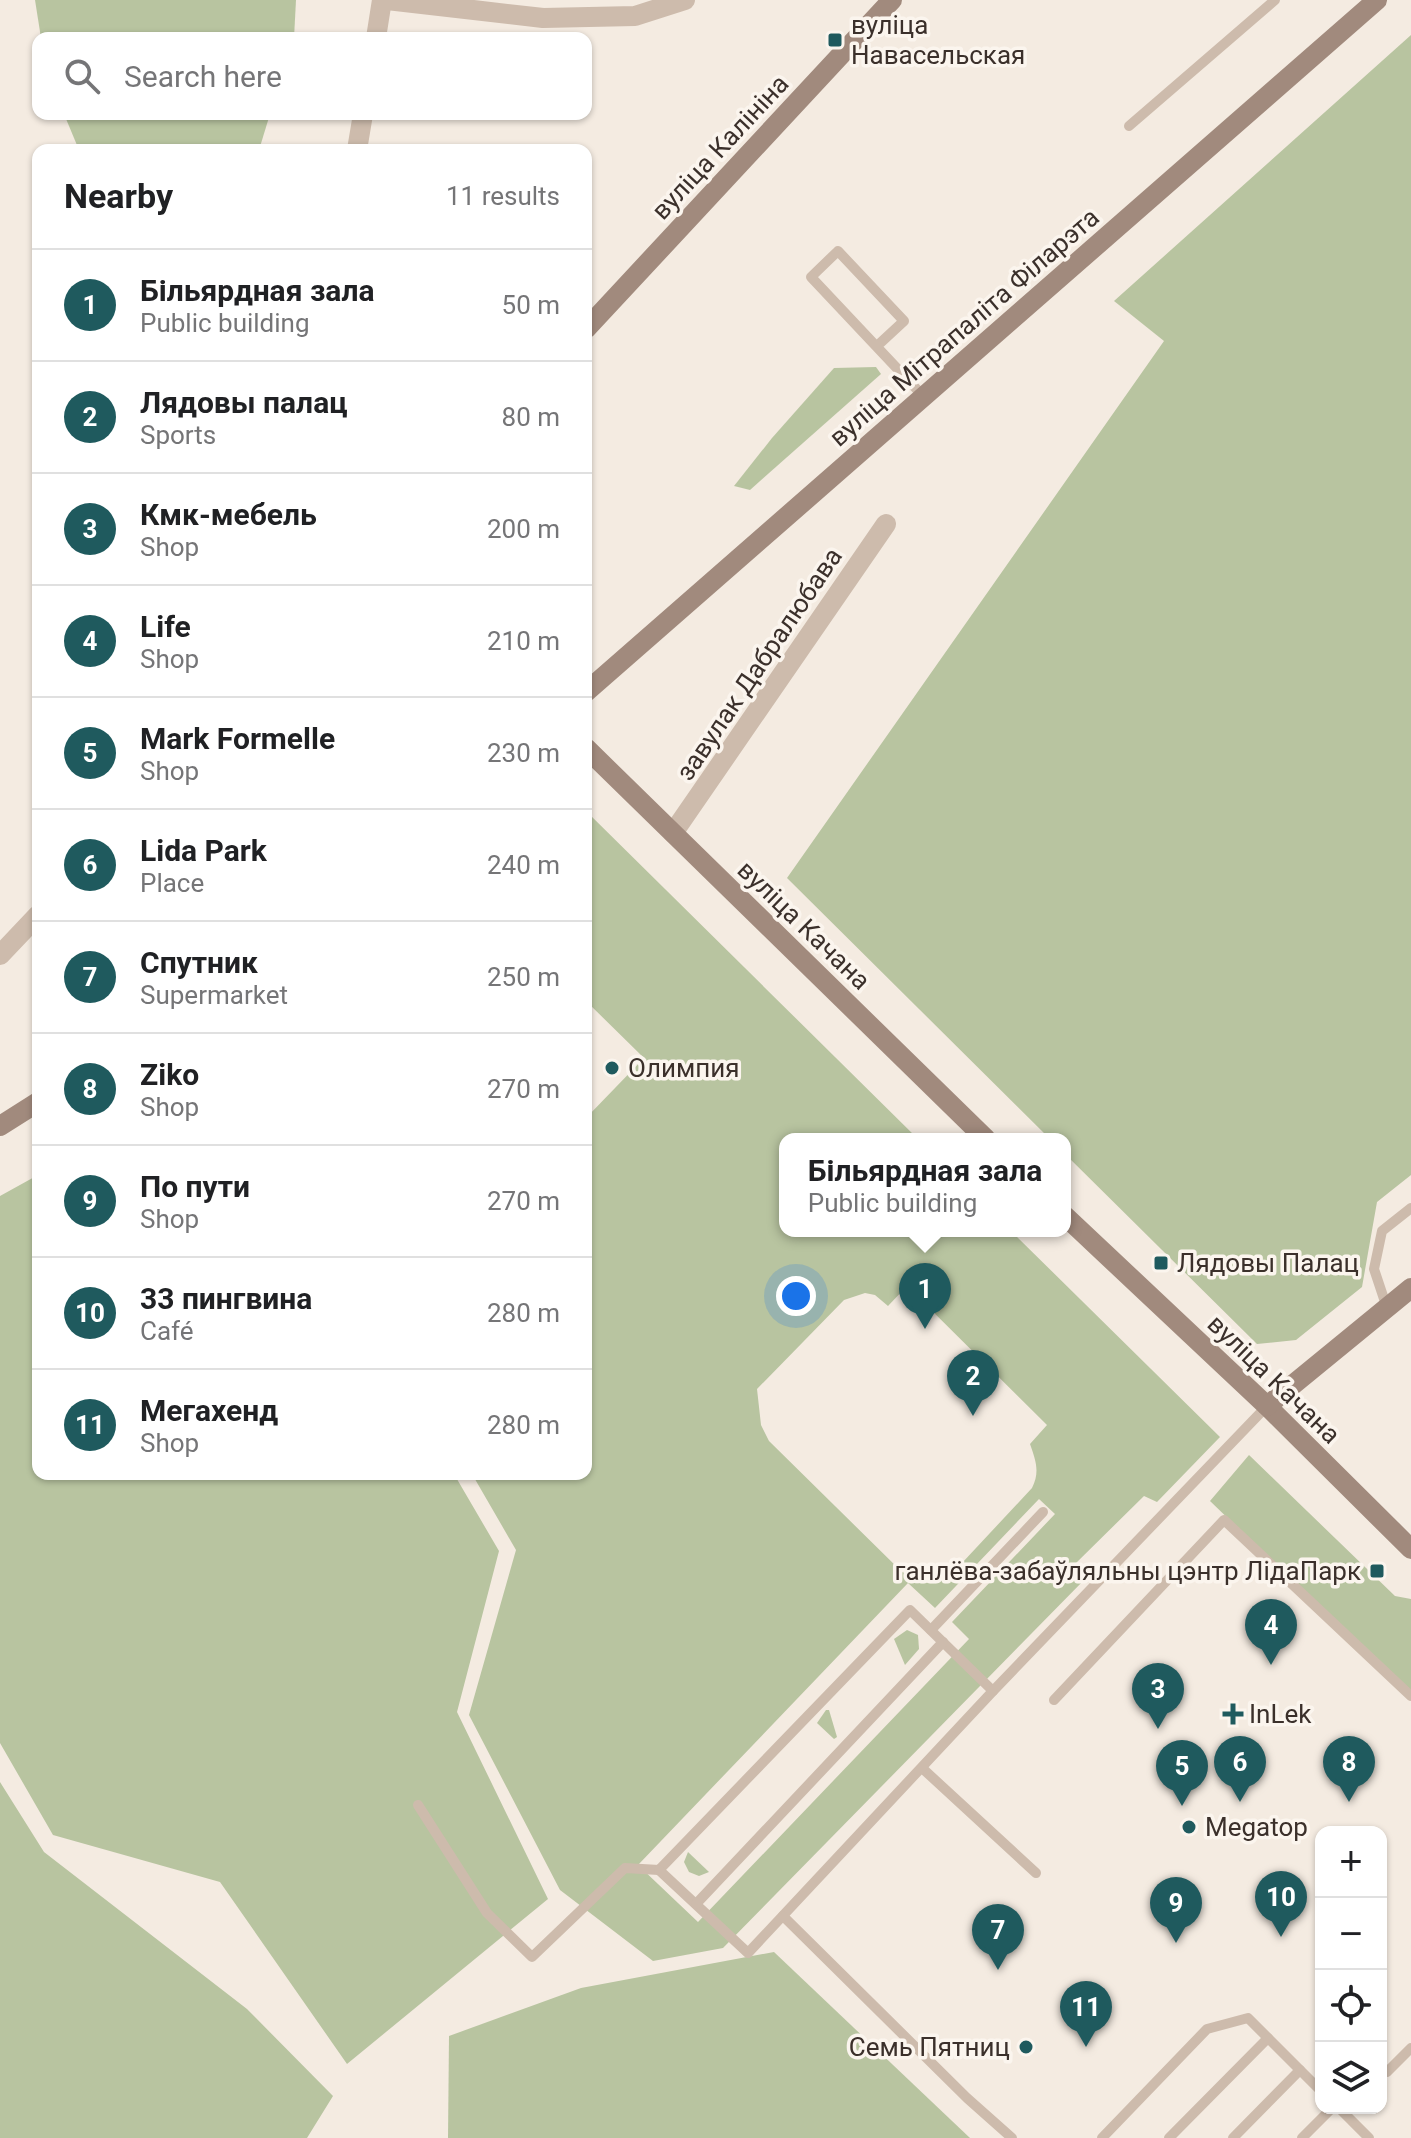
<!DOCTYPE html>
<meta charset="utf-8">
<style>
body{margin:0;font-family:Roboto,sans-serif;background:#f2f2f2;color:#202124}
.controls{position:absolute;right:24px;bottom:24px;display:grid;overflow:hidden;border-radius:16px;box-shadow:0 2px 6px #0004}
.controls button{width:72px;height:72px;display:grid;place-items:center;padding:0;border:0;border-bottom:2px solid #e0e0e0;background:#fff;color:#202124;font:40px sans-serif}
.you{position:absolute;left:796px;top:1296px;width:28px;height:28px;margin:-20px;border:6px solid #fff;border-radius:50%;background:#1a73e8;box-shadow:0 0 0 12px #1a73e833}
.badge{display:grid;place-items:center;width:52px;height:52px;border-radius:50%;background:#1f5a5e;color:#fff;font-size:26px;font-weight:700}
.pin{position:absolute;translate:-50% -66px;filter:drop-shadow(0 2px 4px #0008)}
.pin::after{content:'';position:absolute;top:42px;width:28px;height:24px;background:inherit;clip-path:polygon(0 0,100% 0,50% 100%)}
.popup{position:absolute;left:779px;top:1133px;width:292px;height:104px;box-sizing:border-box;display:grid;place-content:center;border-radius:16px;background:#fff;filter:drop-shadow(0 2px 6px #0005);font-size:26px;white-space:nowrap;color:#757577}
.popup b{font-size:30px;color:#202124}
.popup::after{content:'';position:absolute;left:50%;top:100%;margin-left:-16px;border:16px solid transparent;border-top-color:#fff}
.list{margin:0;padding:0;list-style:none}
h2{display:flex;justify-content:space-between;align-items:center;height:104px;margin:0;padding:0 32px;font-size:34px}
h2 small{font-size:26px;font-weight:400;color:#757577}
.list li{display:grid;grid-template-columns:52px 1fr auto;gap:24px;align-items:center;box-sizing:border-box;height:112px;padding:0 32px;border-top:2px solid #e0e0e0}
.list b{display:block;font-size:30px;white-space:nowrap}
.list p{margin:0;font-size:26px;white-space:nowrap;color:#757577}
.list em{font-size:26px;font-style:normal;color:#757577}
.icon{flex:none;width:44px;height:44px;fill:none;stroke:currentColor;stroke-width:2;stroke-linecap:round;stroke-linejoin:round}
.map{position:relative;flex:none;width:1411px;height:2138px;overflow:hidden}
.search{position:absolute;background:#fff;box-shadow:0 2px 6px #0004;left:32px;top:32px;width:560px;height:88px;display:flex;align-items:center;gap:20px;box-sizing:border-box;padding:0 28px;border-radius:16px;color:#757577;font-size:30px}
.panel{position:absolute;background:#fff;box-shadow:0 2px 6px #0004;left:32px;top:144px;width:560px;height:1336px;border-radius:16px}
.map>svg:first-child{display:block}
.green{fill:#b8c4a0;fill-rule:evenodd}
.lines{fill:none;stroke-linecap:round;stroke-linejoin:round}
.service{stroke:#cdbbac;stroke-width:10}
.minor{stroke:#cdbbac;stroke-width:20}
.secondary{stroke:#a18a7d;stroke-width:20}
.poi-dot{fill:#1f5a5e;stroke:#fbf5ee;stroke-width:3}
.labels{text-anchor:middle;stroke-width:7;stroke-linejoin:round;paint-order:stroke}
.poi-label{font-size:26px;fill:#3b302b;stroke:#fbf5ee;text-anchor:start}
.street-label{font-size:26px;fill:#3b302b;stroke:#fbf5ee}
</style>
<div class="map">
<svg width="1411" height="2138" viewBox="0 0 1411 2138">
<rect width="100%" height="100%" fill="#f4ebe1"/>
<g class="green">
<polygon points="35,0 296,0 294,38 41,38"/>
<polygon points="1411,35 1411,1175 1377,1202 1362,1287 1296,1340 1257,1344 1065,1154 1065,1139 1050,1139 787,878 1164,341 1114,301"/>
<polygon points="64,114 270,114 259,150 79,150"/>
<polygon points="876,367 881,374 750,490 734,486 772,438 834,368"/>
<path d="M586,811L918,1139H785V1231H1011L1220,1437L1157,1502L1144,1496L1074,1565L1087,1577L723,1948L653,1961L560,1890L469,1715L516,1550L472,1474H586V1118L644,1058L586,1001ZM907,1286L1047,1425L1030,1444C1036,1461 1040,1472 1032,1488L948,1578L927,1583L902,1572L769,1441L761,1425L757,1389L844,1300L865,1293L875,1295L888,1306ZM1039,1499L1055,1514L952,1622L969,1639L698,1922L638,1865L908,1583L935,1608Z"/>
<polygon points="38,1175 38,1474 454,1474 499,1551 457,1712 548,1899 347,2064 220,1882 53,1835 0,1743 0,1196"/>
<polygon points="1249,1455 1395,1596 1411,1599 1411,1695 1210,1501"/>
<polygon points="907,1630 918,1635 919,1649 905,1665 894,1639"/>
<polygon points="826,1710 829,1710 837,1737 834,1739 817,1723"/>
<polygon points="0,1782 44,1852 247,2009 333,2096 307,2138 0,2138"/>
<polygon points="688,1852 709,1872 699,1876 689,1872 684,1862"/>
<polygon points="774,1952 970,2138 448,2138 449,2036 581,1988"/>
</g>
<g class="lines">
<g class="service">
<polyline points="1129,126 1275,0"/>
<polyline points="877,346 904,321 838,251 811,277 924,397"/>
<polyline points="1387,1308 1374,1269 1382,1231 1411,1208"/>
<polyline points="931,1630 1043,1512"/>
<polyline points="1054,1700 1224,1520 1411,1696"/>
<polyline points="922,1768 1036,1873"/>
<polyline points="418,1805 487,1913 532,1957 625,1868 659,1870 910,1610 993,1691"/>
<polyline points="659,1870 748,1953 993,1691 1267,1406"/>
<polyline points="696,1904 943,1642"/>
<polyline points="783,1916 967,2098 1012,2138"/>
<polyline points="1381,2065 1387,2072 1411,2048"/>
<polyline points="1339,2108 1369,2138"/>
<polyline points="1102,2138 1207,2029 1248,2018 1321,2091"/>
<polyline points="1169,2138 1268,2038"/>
<polyline points="1233,2138 1300,2070"/>
<polyline points="1302,2138 1332,2108"/>
</g>
<g class="minor">
<polyline points="387,0 543,18 635,16 685,0"/>
<polyline points="376,38 382,0"/>
<polyline points="357,150 363,114"/>
<polyline points="673,833 886,524"/>
<polyline points="0,955 38,915"/>
</g>
<g class="secondary">
<polyline points="586,329 892,0"/>
<polyline points="586,692 1377,0"/>
<polyline points="586,748 986,1139"/>
<polyline points="0,1126 38,1102"/>
<polyline points="1065,1216 1267,1406 1411,1549"/>
<polyline points="1267,1406 1411,1288"/>
</g>
</g>
<g class="poi-dot">
<rect x="827" y="32" width="16" height="16" rx="4"/>
<circle cx="612" cy="1068" r="8"/>
<rect x="1153" y="1255" width="16" height="16" rx="4"/>
<rect x="1369" y="1563" width="16" height="16" rx="4"/>
<path d="M1229 1702h8v8h8v8h-8v8h-8v-8h-8v-8h8z"/>
<circle cx="1189" cy="1827" r="8"/>
<circle cx="1026" cy="2047" r="8"/>
</g>
<g class="labels">
<g class="poi-label">
<text x="851" y="34">вуліца<tspan x="851" dy="30">Навасельская</tspan></text>
<text x="628" y="1077">Олимпия</text>
<text x="1177" y="1272">Лядовы Палац</text>
<text x="1361" y="1580" text-anchor="end">ганлёва-забаўляльны цэнтр ЛідаПарк</text>
<text x="1249" y="1723">InLek</text>
<text x="1205" y="1836">Megatop</text>
<text x="1010" y="2056" text-anchor="end">Семь Пятниц</text>
</g>
<g class="street-label">
<text transform="translate(720 147) rotate(-47)" y="9">вуліца Калініна</text>
<text transform="translate(964 327) rotate(-41)" y="9">вуліца Мітрапаліта Філарэта</text>
<text transform="translate(759 664) rotate(-56)" y="9">завулак Дабралюбава</text>
<text transform="translate(804 925) rotate(44)" y="9">вуліца Качана</text>
<text transform="translate(1274 1379) rotate(44)" y="9">вуліца Качана</text>
</g>
</g>
</svg>
<div class="controls">
<button>+</button>
<button>−</button>
<button><svg class="icon" aria-label="locate" viewBox="0 0 24 24"><circle cx="12" cy="12" r="6"/><path d="M12 2v4M12 18v4M2 12h4M18 12h4"/></svg></button>
<button><svg class="icon" aria-label="layers" viewBox="0 0 24 24"><path d="M12 4l9 5-9 5-9-5zM3 14l9 5 9-5"/></svg></button>
</div>
<div class="you"></div>
<div class="pin badge" style="left:925px;top:1329px">1</div>
<div class="popup"><b>Більярдная зала</b>Public building</div>
<div class="pin badge" style="left:973px;top:1416px">2</div>
<div class="pin badge" style="left:1158px;top:1729px">3</div>
<div class="pin badge" style="left:1271px;top:1665px">4</div>
<div class="pin badge" style="left:1182px;top:1806px">5</div>
<div class="pin badge" style="left:1240px;top:1802px">6</div>
<div class="pin badge" style="left:998px;top:1970px">7</div>
<div class="pin badge" style="left:1349px;top:1802px">8</div>
<div class="pin badge" style="left:1176px;top:1943px">9</div>
<div class="pin badge" style="left:1281px;top:1937px">10</div>
<div class="pin badge" style="left:1086px;top:2047px">11</div>
<div class="search"><svg class="icon" aria-label="search" viewBox="0 0 24 24"><circle cx="10" cy="10" r="6"/><path d="M15 15l6 6"/></svg>Search here</div>
<section class="panel">
<h2>Nearby<small>11 results</small></h2>
<ul class="list">
<li><span class="badge">1</span><div><b>Більярдная зала</b><p>Public building</p></div><em>50 m</em></li>
<li><span class="badge">2</span><div><b>Лядовы палац</b><p>Sports</p></div><em>80 m</em></li>
<li><span class="badge">3</span><div><b>Кмк-мебель</b><p>Shop</p></div><em>200 m</em></li>
<li><span class="badge">4</span><div><b>Life</b><p>Shop</p></div><em>210 m</em></li>
<li><span class="badge">5</span><div><b>Mark Formelle</b><p>Shop</p></div><em>230 m</em></li>
<li><span class="badge">6</span><div><b>Lida Park</b><p>Place</p></div><em>240 m</em></li>
<li><span class="badge">7</span><div><b>Спутник</b><p>Supermarket</p></div><em>250 m</em></li>
<li><span class="badge">8</span><div><b>Ziko</b><p>Shop</p></div><em>270 m</em></li>
<li><span class="badge">9</span><div><b>По пути</b><p>Shop</p></div><em>270 m</em></li>
<li><span class="badge">10</span><div><b>33 пингвина</b><p>Café</p></div><em>280 m</em></li>
<li><span class="badge">11</span><div><b>Мегахенд</b><p>Shop</p></div><em>280 m</em></li>
</ul>
</section>
</div>
